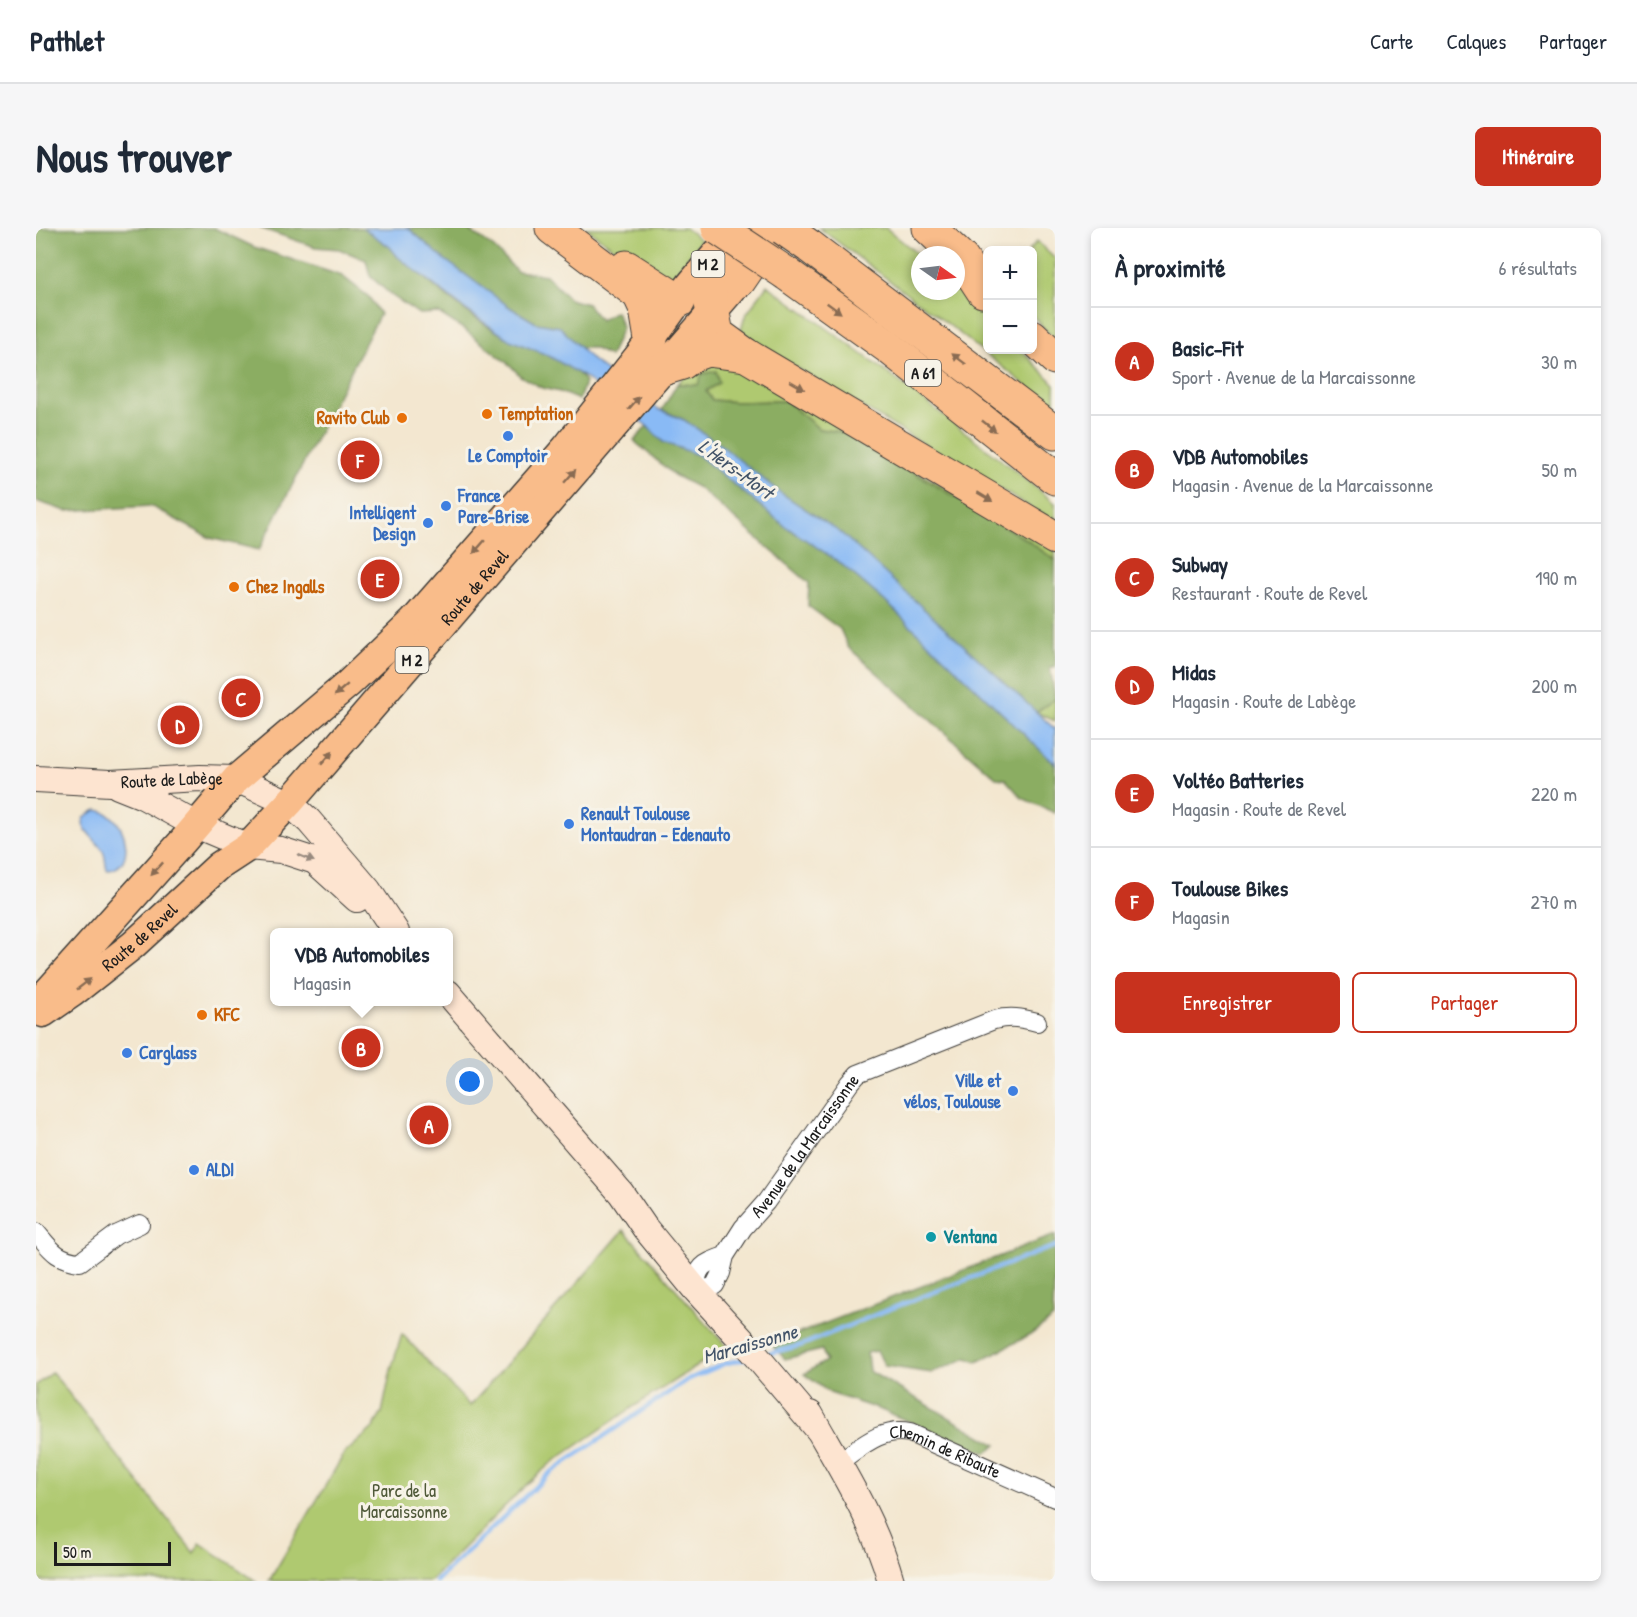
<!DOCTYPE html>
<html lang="fr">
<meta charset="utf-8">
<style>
body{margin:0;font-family:"Patrick Hand",sans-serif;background:#f6f6f7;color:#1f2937}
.controls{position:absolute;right:18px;top:18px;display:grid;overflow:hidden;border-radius:9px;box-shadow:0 3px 9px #0003}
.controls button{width:54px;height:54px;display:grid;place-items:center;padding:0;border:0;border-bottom:2px solid #e0e1e3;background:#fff;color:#1f2937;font:30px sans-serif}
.compass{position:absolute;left:875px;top:18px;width:54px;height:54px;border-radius:50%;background:#fff;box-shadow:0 3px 9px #0003;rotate:104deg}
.scale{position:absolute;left:18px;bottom:15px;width:117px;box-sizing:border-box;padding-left:6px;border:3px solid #1c1c1c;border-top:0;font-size:16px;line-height:21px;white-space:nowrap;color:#1c1c1c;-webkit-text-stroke:4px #f7f3e8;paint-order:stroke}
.you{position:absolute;left:434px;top:854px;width:21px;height:21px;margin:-15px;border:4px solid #fff;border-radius:50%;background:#1a73e8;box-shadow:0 0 0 9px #1a73e833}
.badge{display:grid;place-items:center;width:39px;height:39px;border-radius:50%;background:#c8321e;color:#fff;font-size:20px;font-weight:700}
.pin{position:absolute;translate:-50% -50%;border:3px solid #fff;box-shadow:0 2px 6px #0006}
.popup{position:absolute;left:234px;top:700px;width:183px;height:78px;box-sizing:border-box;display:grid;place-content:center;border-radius:9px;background:#fff;filter:drop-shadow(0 2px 4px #0005);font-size:20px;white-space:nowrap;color:#747a83}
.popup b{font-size:22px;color:#1f2937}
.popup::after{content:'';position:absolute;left:50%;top:100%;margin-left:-12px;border:12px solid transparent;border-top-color:#fff}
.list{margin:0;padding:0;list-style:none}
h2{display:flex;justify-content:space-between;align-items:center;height:78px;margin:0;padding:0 24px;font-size:26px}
h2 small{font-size:20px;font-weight:400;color:#747a83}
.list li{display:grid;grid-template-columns:39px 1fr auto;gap:18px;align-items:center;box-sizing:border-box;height:108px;padding:0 24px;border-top:2px solid #e0e1e3}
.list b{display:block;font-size:22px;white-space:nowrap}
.list p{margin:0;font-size:20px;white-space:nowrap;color:#747a83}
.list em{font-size:20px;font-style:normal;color:#747a83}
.actions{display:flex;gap:12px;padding:18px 24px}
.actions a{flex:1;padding:14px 0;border:2px solid #c8321e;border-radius:9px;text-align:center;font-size:21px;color:#c8321e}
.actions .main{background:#c8321e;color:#fff}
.map{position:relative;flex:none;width:1019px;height:1353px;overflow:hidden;border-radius:9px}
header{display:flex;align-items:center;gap:36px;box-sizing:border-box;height:84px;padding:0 30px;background:#fff;border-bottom:2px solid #e0e1e3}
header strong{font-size:28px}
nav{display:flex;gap:33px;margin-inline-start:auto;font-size:21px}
.intro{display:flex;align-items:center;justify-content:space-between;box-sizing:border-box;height:144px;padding:0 36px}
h1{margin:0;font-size:42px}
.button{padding:15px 27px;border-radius:9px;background:#c8321e;color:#fff;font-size:21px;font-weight:700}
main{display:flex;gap:36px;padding:0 36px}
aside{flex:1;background:#fff;border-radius:9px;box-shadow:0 3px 9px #0003}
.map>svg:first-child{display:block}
.green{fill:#afc96f;stroke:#667246;stroke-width:1.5}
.forest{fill:#8bad62;stroke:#54643f;stroke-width:1.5}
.water{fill:#89baf5;stroke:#526b88;stroke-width:1.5}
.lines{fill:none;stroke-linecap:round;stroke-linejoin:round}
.stream{stroke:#89baf5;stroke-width:4.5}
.minor-casing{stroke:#3c3a37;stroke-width:20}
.secondary-casing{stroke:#3c3a37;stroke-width:28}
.primary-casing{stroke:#3c3a37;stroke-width:31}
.motorway-casing{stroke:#3c3a37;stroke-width:35}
.minor{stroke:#fff;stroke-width:18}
.secondary{stroke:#fde4d0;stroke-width:26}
.primary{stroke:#f9bc8a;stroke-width:28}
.motorway{stroke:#f9bc8a;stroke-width:33}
.motorway-bridge-casing{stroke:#3c3a37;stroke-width:35;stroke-linecap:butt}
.motorway-bridge{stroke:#f9bc8a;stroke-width:33}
.oneway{fill:#8a6c53}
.oneway2{fill:#988a7f}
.food-dot{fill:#e8710a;stroke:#f7f3e8;stroke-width:2}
.shop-dot{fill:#3f7fe0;stroke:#f7f3e8;stroke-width:2}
.culture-dot{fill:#0f9aa8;stroke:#f7f3e8;stroke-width:2}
.labels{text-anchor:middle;stroke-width:6;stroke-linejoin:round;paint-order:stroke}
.shield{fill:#f7f3e8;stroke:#5e5c59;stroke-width:1.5}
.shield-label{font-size:16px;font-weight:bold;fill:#1c1c1c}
.food-label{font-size:18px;font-weight:bold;fill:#c56008;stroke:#f7f3e8;text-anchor:start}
.shop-label{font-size:18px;font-weight:bold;fill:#366cbe;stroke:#f7f3e8;text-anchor:start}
.street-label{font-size:18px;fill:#1c1c1c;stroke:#f7f3e8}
.culture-label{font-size:18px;font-weight:bold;fill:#0d838f;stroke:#f7f3e8;text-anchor:start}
.park-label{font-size:18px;fill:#4f5939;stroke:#f7f3e8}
.water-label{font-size:20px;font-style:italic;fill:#425368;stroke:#f7f3e8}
</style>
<header>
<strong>Pathlet</strong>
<nav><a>Carte</a><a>Calques</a><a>Partager</a></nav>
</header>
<div class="intro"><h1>Nous trouver</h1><a class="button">Itinéraire</a></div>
<main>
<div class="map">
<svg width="1019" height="1353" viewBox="0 0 1019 1353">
<rect width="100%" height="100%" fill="#f7f3e8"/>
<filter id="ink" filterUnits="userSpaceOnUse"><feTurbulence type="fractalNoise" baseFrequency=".0167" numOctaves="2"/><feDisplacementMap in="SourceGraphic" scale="12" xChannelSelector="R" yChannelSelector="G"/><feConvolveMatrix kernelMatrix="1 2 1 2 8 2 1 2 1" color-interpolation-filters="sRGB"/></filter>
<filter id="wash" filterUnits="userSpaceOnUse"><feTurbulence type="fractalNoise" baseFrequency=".008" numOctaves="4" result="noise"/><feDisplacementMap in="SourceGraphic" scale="24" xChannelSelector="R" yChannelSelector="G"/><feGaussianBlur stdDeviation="1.35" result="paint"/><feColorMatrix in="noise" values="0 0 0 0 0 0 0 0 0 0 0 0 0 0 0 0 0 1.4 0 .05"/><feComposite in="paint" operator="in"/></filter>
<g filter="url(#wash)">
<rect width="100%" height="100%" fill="#f3e7d0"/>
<g class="green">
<polygon points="550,0 649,0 665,12 636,51 624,54"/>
<polygon points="783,0 850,0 884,28 884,63 920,63 920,58 951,86 951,122 985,122 1019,156 1019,180 913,97"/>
<polygon points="1001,13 1019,31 1019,112 997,88 996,22 993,22"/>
<path d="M731,57C829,127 925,199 1019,275V294L715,113L705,102L709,88Z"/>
<path d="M690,133L1019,323V332L986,309L812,205L783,201L750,173L701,174L676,172C665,155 659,157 641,156L656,140Z"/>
<polygon points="1019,471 1019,493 1000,484"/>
<polygon points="588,1002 690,1118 690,1124 667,1134 600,1177 514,1236 491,1256 394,1353 233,1353 308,1226 337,1200 346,1185 355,1142 366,1106 434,1178"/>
<polygon points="16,1144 158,1325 164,1315 220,1353 0,1353 0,1157"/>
</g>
<g class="forest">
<polygon points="0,0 178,0 218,19 306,48 333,69 344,86 223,322 174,310 115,278 30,283 0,273"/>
<path d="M224,0H327L354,19L362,29C398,57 433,90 474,111C496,123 537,131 549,154L543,172L524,164L506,160L484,148L475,138L429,102L403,85L383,86L355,67L334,48L330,32L303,21L279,19Z"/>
<polygon points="372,0 430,0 458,20 481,43 510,47 533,71 551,76 564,92 580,83 586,99 574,129 558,120 542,120 524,99 500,95 475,80 408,31"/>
<polygon points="680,143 683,155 670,163 676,172 701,174 750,173 783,201 812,205 986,309 1019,332 1019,439 1014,439 1019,471 1000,484 805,305 742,263 686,218 648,192 626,182 641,156 662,157 666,146"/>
<polygon points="611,198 627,214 662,227 749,298 803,334 851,375 1019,536 1019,585 986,570 969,551 960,550 812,419 804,401 772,378 773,355 663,260 638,247 598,213"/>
<polygon points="1019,1007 1017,1090 994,1107 941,1134 931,1130 896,1145 849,1138 841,1123 831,1125 833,1143 961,1217 950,1225 845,1182 794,1165 768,1146 790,1133 786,1122 749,1131 735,1116"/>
</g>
<g class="water">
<polygon points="327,0 372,0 408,31 475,80 500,95 524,99 557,133 622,181 648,192 686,218 742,263 805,305 1019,501 1019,536 851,375 803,334 749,298 662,227 627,214 611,198 544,146 511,127 474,112 429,81 362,29 354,19"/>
<path d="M61,582C92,586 102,642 71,642C69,635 70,629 67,623C60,609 30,594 61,582Z"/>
</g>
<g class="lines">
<g class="stream">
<polyline points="731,1126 766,1117 846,1084 1019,1018"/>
<polyline points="400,1353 514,1245 651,1152 690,1135 711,1131"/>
</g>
</g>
</g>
<g filter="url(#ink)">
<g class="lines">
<defs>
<g id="minor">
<path d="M0,1004C14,1020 20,1032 44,1034L80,1007L104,996"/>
<path id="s1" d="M689,1028C667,1036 662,1037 659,1061L674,1060L679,1057L685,1045L689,1028L707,1000L730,974L814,855L822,846L958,792C974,788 986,790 1001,794"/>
<path id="s2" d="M803,1234C825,1219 845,1199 874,1205L1019,1270"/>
</g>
<g id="secondary">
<path id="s3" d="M0,551L74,555L164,550L200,551L253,575L273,593L332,662L360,704"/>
<polyline points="82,558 107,568 160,597 212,619 245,622 279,633 321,671"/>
<polyline points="412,765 585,965 609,1000 659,1061 715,1122 782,1201"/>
<path d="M774,1186C805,1241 838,1292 855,1353"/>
</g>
<g id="primary">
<polyline points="0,777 147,613 200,551 312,456 377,394 530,220 605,125 654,57 682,24"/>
<path id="s4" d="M7,785L36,765L97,717L183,638L212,619L253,575L703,53"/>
</g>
<g id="motorway">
<polyline points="516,0 603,66 610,81 615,111"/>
<polyline points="710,0 678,46 672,60 681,106 710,127 1019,310"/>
<polyline points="893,0 926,31 947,63"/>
<polyline points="773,18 1019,205"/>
<polyline points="590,39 643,73"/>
<polyline points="751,46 851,118 1019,250"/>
<polyline points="703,53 739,0"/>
<polyline points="996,108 1019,130"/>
<polyline points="627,141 646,135 657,127 671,122 710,127"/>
</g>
</defs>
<use href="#minor" class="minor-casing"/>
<use href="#secondary" class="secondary-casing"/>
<use href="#primary" class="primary-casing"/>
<use href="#motorway" class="motorway-casing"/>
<use href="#minor" class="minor"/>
<use href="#secondary" class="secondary"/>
<use href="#primary" class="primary"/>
<use href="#motorway" class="motorway"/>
<defs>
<g id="motorway-bridge">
<polyline points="682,0 751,46"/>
<polyline points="747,0 773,18"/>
</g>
</defs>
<use href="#motorway-bridge" class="motorway-bridge-casing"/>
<use href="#motorway-bridge" class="motorway-bridge"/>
</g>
<defs><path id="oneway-solid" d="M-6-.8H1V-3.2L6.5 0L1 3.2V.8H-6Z" transform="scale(1.5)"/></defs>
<g class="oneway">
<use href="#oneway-solid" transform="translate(798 80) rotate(36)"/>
<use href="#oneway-solid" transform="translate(923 131) rotate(-143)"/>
<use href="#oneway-solid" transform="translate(761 157) rotate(30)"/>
<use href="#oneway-solid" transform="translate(598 175) rotate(-49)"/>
<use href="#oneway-solid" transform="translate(953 198) rotate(38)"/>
<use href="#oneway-solid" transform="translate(534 248) rotate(-49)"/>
<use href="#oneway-solid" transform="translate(949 269) rotate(31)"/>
<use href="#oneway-solid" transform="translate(443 319) rotate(131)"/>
<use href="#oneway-solid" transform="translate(305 462) rotate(139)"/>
<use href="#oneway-solid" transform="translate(291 530) rotate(-49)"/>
<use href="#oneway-solid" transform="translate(121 641) rotate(133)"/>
<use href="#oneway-solid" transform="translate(48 756) rotate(-38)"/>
</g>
<use class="oneway2" href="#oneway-solid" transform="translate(270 630) rotate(22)"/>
</g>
<g class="food-dot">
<circle cx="451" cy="186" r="6"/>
<circle cx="366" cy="190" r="6"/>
<circle cx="198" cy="359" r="6"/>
<circle cx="166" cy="787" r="6"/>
</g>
<g class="shop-dot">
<circle cx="472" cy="208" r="6"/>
<circle cx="410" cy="278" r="6"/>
<circle cx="392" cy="295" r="6"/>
<circle cx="533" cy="596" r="6"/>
<circle cx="91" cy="825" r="6"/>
<circle cx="977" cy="863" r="6"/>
<circle cx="158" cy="942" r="6"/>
</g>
<circle class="culture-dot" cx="895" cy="1009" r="6"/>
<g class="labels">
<g class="shield">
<rect x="655.5" y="23" width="33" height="26" rx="4.5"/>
<rect x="869" y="132" width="36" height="26" rx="4.5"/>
<rect x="359.5" y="419" width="33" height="26" rx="4.5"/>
</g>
<g class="shield-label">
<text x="672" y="42">M 2</text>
<text x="887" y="151">A 61</text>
<text x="376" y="438">M 2</text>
</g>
<g class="food-label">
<text x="463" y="192">Temptation</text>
<text x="354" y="196" text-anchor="end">Ravito Club</text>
<text x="210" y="365">Chez Ingalls</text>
<text x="178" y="793">KFC</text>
</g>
<g class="shop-label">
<text x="472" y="234" text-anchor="middle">Le Comptoir</text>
<text x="422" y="274">France<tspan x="422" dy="21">Pare-Brise</tspan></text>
<text x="380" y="291" text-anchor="end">Intelligent<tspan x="380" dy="21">Design</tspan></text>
<text x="545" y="592">Renault Toulouse<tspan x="545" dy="21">Montaudran - Edenauto</tspan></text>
<text x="103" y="831">Carglass</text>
<text x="965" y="859" text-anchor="end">Ville et<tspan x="965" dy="21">vélos, Toulouse</tspan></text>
<text x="170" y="948">ALDI</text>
</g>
<g class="street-label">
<text dy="6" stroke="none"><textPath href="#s4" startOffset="609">Route de Revel</textPath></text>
<text dy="6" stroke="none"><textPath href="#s3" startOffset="136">Route de Labège</textPath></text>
<text dy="6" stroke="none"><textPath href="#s4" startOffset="123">Route de Revel</textPath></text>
<text dy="6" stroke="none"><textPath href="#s1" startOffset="237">Avenue de la Marcaissonne</textPath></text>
<text dy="6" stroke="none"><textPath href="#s2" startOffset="118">Chemin de Ribaute</textPath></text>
</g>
<g class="culture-label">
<text x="907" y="1015">Ventana</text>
</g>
<g class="park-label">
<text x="368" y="1269">Parc de la<tspan x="368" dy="21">Marcaissonne</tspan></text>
</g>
<g class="water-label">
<text transform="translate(700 241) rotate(36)" y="7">L'Hers-Mort</text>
<text transform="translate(714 1116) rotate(-16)" y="7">Marcaissonne</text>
</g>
</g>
</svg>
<div class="controls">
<button>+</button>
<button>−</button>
</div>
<svg class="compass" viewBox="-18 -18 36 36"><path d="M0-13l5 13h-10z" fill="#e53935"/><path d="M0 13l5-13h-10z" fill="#747a83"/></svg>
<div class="scale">50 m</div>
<div class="you"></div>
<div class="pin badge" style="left:393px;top:897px">A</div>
<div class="pin badge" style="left:325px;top:820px">B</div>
<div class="popup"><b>VDB Automobiles</b>Magasin</div>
<div class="pin badge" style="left:205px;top:470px">C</div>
<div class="pin badge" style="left:144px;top:497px">D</div>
<div class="pin badge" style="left:344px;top:351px">E</div>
<div class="pin badge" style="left:324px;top:232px">F</div>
</div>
<aside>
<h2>À proximité<small>6 résultats</small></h2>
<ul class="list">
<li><span class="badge">A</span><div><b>Basic-Fit</b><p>Sport · Avenue de la Marcaissonne</p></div><em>30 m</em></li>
<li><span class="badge">B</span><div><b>VDB Automobiles</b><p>Magasin · Avenue de la Marcaissonne</p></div><em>50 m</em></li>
<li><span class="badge">C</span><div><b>Subway</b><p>Restaurant · Route de Revel</p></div><em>190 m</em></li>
<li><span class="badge">D</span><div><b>Midas</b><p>Magasin · Route de Labège</p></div><em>200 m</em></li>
<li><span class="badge">E</span><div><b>Voltéo Batteries</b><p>Magasin · Route de Revel</p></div><em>220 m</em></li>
<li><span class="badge">F</span><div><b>Toulouse Bikes</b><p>Magasin</p></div><em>270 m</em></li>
</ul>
<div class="actions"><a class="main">Enregistrer</a><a>Partager</a></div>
</aside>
</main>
